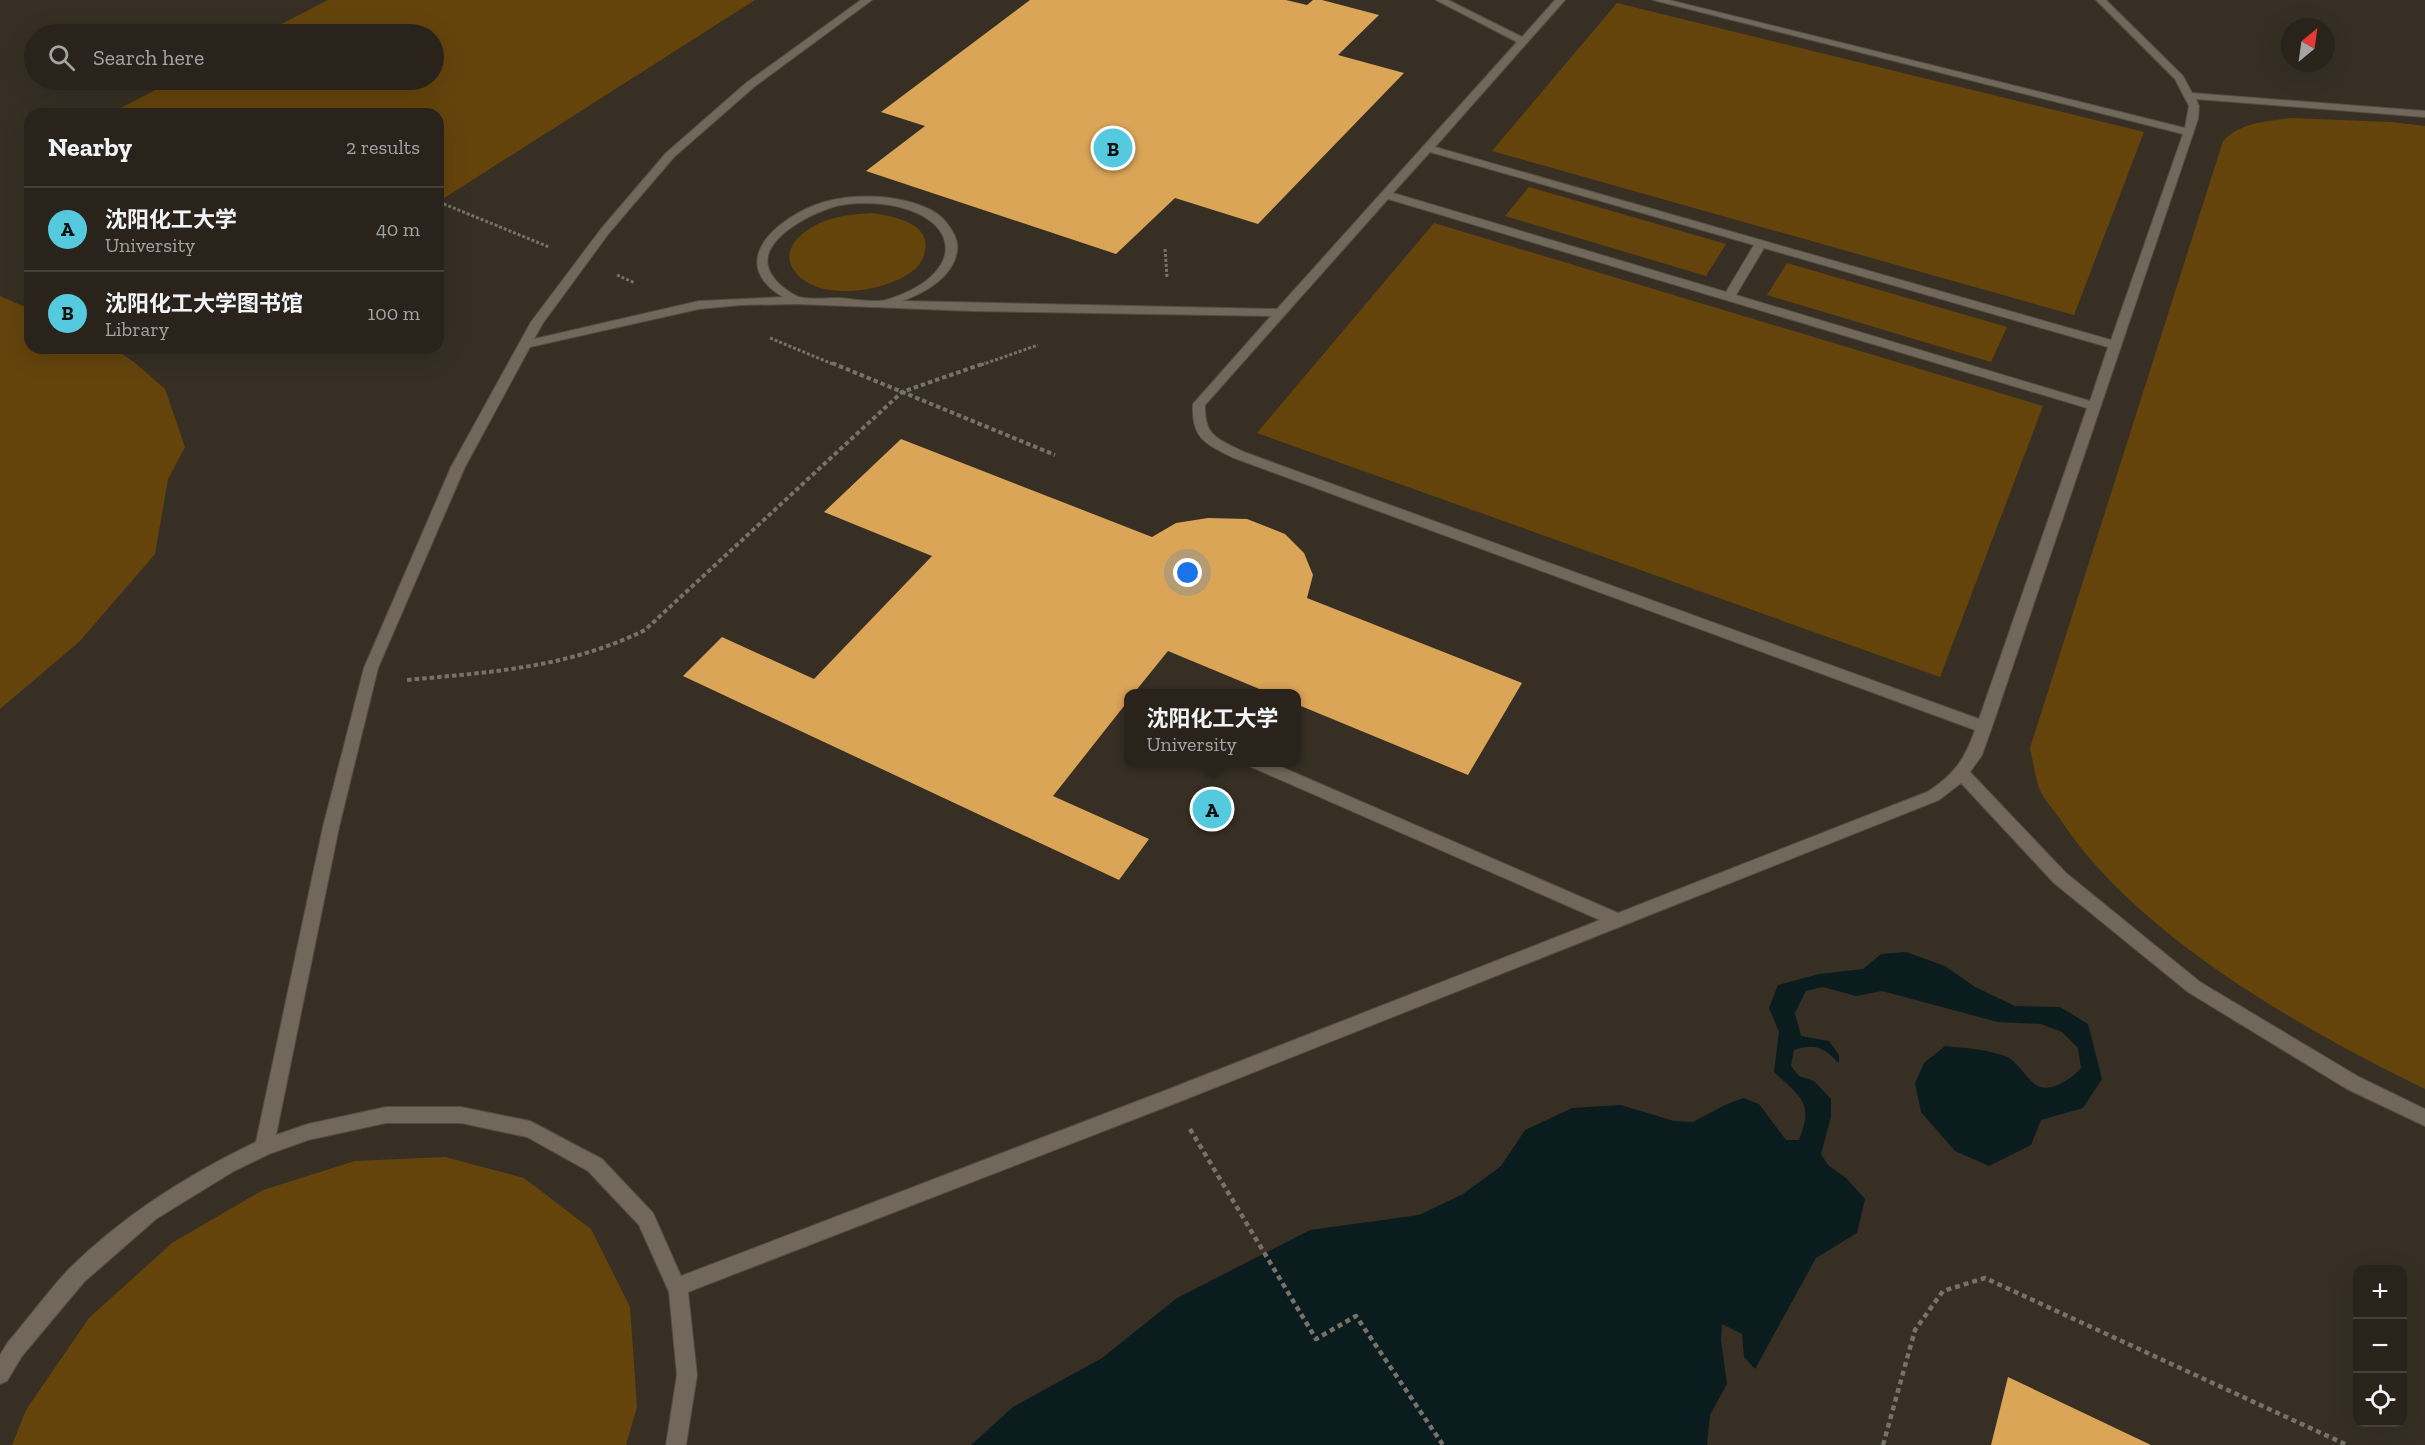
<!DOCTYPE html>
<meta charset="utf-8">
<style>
body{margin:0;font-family:"Zilla Slab","Noto Sans SC",serif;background:#352f28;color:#f1f3f6}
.controls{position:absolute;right:18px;bottom:18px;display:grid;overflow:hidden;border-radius:12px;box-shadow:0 6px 24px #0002}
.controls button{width:54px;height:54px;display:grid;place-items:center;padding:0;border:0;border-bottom:2px solid #45403a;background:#29231b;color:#f1f3f6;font:30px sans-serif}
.compass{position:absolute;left:2281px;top:18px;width:54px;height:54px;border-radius:50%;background:#29231b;box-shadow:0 6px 24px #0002;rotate:29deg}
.you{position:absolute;left:1188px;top:573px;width:21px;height:21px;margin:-15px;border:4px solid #fff;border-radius:50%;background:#1a73e8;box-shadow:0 0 0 9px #1a73e833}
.badge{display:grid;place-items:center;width:39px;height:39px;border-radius:50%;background:#55cadf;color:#111;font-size:20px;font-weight:700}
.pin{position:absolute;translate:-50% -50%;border:3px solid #fff;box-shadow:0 2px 6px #0006}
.popup{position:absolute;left:1124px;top:689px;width:177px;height:78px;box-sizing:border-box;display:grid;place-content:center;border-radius:12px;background:#29231b;filter:drop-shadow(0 2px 4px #0005);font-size:20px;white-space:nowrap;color:#a5a4a3}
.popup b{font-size:22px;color:#f1f3f6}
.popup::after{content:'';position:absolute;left:50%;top:100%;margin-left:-12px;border:12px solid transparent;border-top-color:#29231b}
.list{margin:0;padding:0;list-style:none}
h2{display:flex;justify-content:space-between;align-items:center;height:78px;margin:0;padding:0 24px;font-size:26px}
h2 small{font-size:20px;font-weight:400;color:#a5a4a3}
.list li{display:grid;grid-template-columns:39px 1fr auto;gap:18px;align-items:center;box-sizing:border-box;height:84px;padding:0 24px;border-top:2px solid #45403a}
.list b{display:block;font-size:22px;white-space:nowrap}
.list p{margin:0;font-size:20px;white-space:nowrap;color:#a5a4a3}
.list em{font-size:20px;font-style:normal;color:#a5a4a3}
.icon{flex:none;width:33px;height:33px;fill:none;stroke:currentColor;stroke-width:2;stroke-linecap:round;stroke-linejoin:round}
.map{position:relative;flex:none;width:2425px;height:1445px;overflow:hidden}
.search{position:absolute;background:#29231b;box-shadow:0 6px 24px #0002;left:24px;top:24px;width:420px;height:66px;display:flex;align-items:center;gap:15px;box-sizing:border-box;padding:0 21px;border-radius:33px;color:#a5a4a3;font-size:22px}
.panel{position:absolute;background:#29231b;box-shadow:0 6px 24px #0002;left:24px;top:108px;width:420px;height:246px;border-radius:18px}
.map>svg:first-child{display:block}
.green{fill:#65440c}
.water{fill:#0b1c1f}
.building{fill:#dba558}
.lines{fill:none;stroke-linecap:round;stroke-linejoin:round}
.minor-casing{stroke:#544d43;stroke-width:2}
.path-far2{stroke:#787168;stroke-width:3;stroke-dasharray:3 2;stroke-linecap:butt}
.path-far1{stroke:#787168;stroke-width:4;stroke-dasharray:4.5 3;stroke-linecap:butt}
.path{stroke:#787168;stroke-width:4.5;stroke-dasharray:5 4;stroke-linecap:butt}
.minor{fill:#71675a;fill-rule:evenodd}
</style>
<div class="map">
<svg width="2425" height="1445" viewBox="0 0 2425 1445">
<rect width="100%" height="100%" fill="#372f24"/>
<g class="green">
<polygon points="328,0 755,0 438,202 438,114 109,114 175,80 434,80 434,34 262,34"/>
<polygon points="1617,3 2144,132 2074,315 1492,151"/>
<path d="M2290,118L2391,122L2425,126V1089C2302,1029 2139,937 2062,822C2055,811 2044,800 2039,788C2035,775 2033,761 2030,748L2223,141C2242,122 2265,122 2290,118Z"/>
<polygon points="1529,187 1726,244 1706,276 1505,216"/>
<path d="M872,213C890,216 931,222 925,250C924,259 919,267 911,272C884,292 820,302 796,273C775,248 809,225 831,219C844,215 858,214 872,213Z"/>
<polygon points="1434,223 2043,406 1940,677 1257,433"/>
<polygon points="1787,263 2007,327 1991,362 1767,295"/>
<polygon points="0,296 30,309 30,348 113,348 134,362 165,389 185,447 168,479 155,554 80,641 0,709"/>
<polygon points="445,1157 524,1178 591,1229 630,1307 637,1407 626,1445 12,1445 26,1410 89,1318 172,1243 263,1190 355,1161"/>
</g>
<path class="water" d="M1906,952L1945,966L1975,987L2015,1006L2060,1007L2088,1024L2102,1079L2083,1108L2041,1120L2031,1145L1989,1166L1955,1151L1921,1112L1915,1083L1924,1063L1945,1046C1965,1048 1986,1049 2005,1056C2018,1061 2026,1079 2036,1085C2051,1094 2072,1078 2081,1068L2078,1048L2062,1032L2041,1024L1998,1022L1882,991L1856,996L1823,987L1806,991L1795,1013L1801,1036L1829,1041L1839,1055V1063C1823,1047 1816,1043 1794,1050L1791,1066L1799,1076L1814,1081L1831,1099V1117L1821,1154L1828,1165L1846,1178L1865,1199L1857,1233L1816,1258L1755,1369L1744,1357L1742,1334L1722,1324L1721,1340L1727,1384L1710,1415L1707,1445H971L1013,1407L1102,1358L1177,1298L1310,1230L1419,1215L1463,1194L1501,1166L1525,1130L1572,1108L1621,1105L1674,1121L1693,1122L1725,1105L1743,1098L1759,1104L1786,1140H1799C1814,1102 1801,1098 1774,1072L1779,1032L1769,1008L1778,985L1819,974L1863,969L1881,954Z"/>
<g class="building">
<polygon points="1030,0 1286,0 1307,5 1313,0 1322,0 1379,15 1338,55 1404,73 1258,224 1175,198 1116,254 866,171 925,126 881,112"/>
<polygon points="901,439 1152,537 1176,523 1208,518 1247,519 1285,534 1304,553 1313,575 1307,598 1522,683 1468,775 1296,704 1296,693 1269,693 1168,651 1134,693 1128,693 1128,701 1053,796 1149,839 1119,880 683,676 722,637 814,679 932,556 824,512"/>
<polygon points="2008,1377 2151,1445 1991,1445"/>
</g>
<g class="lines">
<defs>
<path id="minor" d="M861,0H872L754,87L674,157L609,233L543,323L534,339L699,301L783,297C723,261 781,215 824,202C851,195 879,195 906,201C921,205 936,210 946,222C952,230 959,240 957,251C953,277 925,293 902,301L1277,309L1517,42L1436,0H1448L1522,37L1555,0H1565L1435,147L2111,340L2183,134L1653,0H1669L2185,128L2189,106L2175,79L2096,0H2106L2183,76L2192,93L2425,111V117L2196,99L2199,106L2198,119L1992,727L1982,755L1970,772L2066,873L2200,982L2359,1077L2425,1109V1126L2347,1089L2188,992L2054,883L1961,783L1939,800L1176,1103L688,1292L697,1375L686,1445H666L677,1375L669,1292L639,1225L588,1171L527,1137L461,1123H386L308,1140L269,1154L234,1171L156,1219L84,1282L22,1356L7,1381L0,1384V1355L8,1342C29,1318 48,1291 70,1268C124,1215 189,1174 256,1142L323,827L364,668L451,467L531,322L601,229L666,153L746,83ZM1430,152L1754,245L1726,292L1393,193ZM1388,199L2087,408L1979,719L1244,452C1218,439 1204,437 1205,405ZM866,203C959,205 977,272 886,300C876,303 851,299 840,298C828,298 811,300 799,297C791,294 779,285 774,278C748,246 805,216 830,208C841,204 853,203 866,203ZM1764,248L2108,347L2090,401L1736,295ZM798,304L972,311L1271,316L1193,404C1191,439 1206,444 1234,458L1975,730C1965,759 1954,775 1927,792L1618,913L1270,762H1247L1249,766L1600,920L1164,1091L681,1276L653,1213L602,1159L530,1121L461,1107H386L308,1124L276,1135L339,827L378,668L465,467L530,347L699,309L741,305Z"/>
</defs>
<use href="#minor" class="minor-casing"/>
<g class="path-far2">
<polyline points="439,202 549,247"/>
<polyline points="1165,249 1167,277"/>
<polyline points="617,275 635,283"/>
<polyline points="770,338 835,365"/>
<polyline points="981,365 1038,345"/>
</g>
<g class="path-far1">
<polyline points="832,363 1055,455"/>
<path d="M407,680C491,672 568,668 645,630L902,392L985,363"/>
</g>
<g class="path">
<polyline points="1190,1129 1316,1339 1356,1316 1443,1445"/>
<polyline points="1883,1445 1915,1330 1943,1291 1985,1278 2347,1445"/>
</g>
<use href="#minor" class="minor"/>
</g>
</svg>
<div class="controls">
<button>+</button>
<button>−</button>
<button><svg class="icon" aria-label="locate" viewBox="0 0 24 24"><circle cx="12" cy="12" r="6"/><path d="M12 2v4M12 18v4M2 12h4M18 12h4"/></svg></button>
</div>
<svg class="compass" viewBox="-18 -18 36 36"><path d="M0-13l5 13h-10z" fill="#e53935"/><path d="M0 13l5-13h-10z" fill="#a5a4a3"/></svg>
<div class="you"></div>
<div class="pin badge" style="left:1212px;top:809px">A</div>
<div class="popup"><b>沈阳化工大学</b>University</div>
<div class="pin badge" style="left:1113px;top:148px">B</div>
<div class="search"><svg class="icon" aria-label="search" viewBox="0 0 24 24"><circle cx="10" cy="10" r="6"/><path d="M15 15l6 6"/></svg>Search here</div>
<section class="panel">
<h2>Nearby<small>2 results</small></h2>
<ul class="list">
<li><span class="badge">A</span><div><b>沈阳化工大学</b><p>University</p></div><em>40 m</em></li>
<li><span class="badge">B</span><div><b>沈阳化工大学图书馆</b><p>Library</p></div><em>100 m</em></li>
</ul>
</section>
</div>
